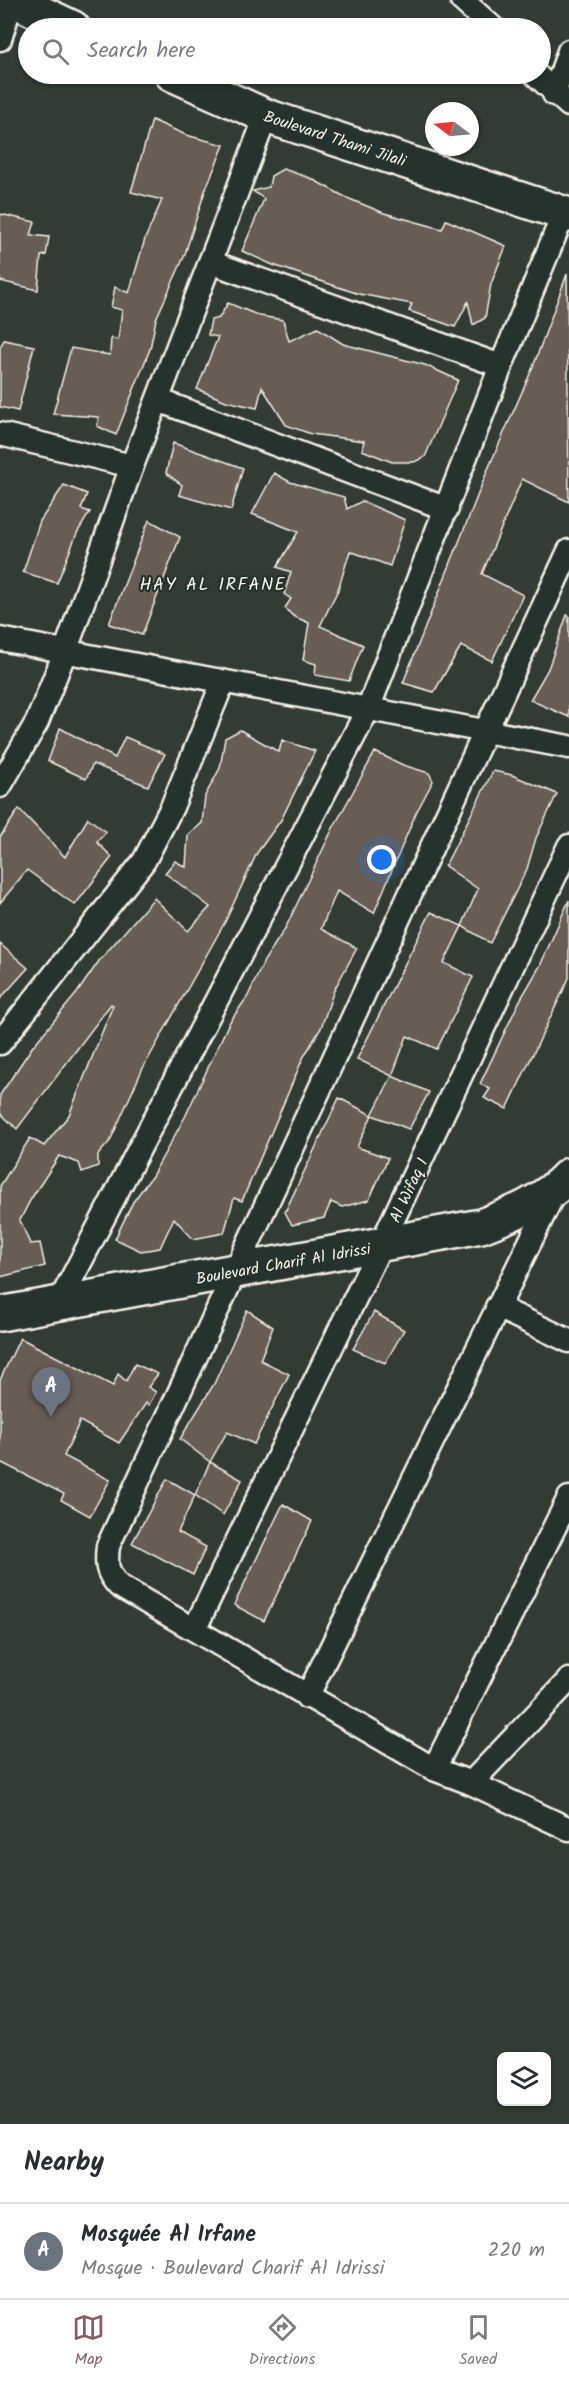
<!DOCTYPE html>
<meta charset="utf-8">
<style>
body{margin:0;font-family:Kalam,sans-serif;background:#f7f7f7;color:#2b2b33}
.controls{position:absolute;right:18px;bottom:18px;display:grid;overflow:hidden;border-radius:9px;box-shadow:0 2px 4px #0004}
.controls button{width:54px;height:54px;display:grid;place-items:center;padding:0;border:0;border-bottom:2px solid #e1e1e2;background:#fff;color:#2b2b33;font:30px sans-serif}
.compass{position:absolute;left:425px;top:102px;width:54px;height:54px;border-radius:50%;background:#fff;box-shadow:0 2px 4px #0004;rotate:286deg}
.you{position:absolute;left:382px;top:860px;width:21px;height:21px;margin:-15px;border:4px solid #fff;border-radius:50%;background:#1a73e8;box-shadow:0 0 0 9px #1a73e833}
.badge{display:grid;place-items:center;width:39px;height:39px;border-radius:50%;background:#8a5d65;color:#fff;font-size:20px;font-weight:700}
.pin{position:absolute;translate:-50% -50px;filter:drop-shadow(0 2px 3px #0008)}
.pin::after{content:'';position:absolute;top:32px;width:21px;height:18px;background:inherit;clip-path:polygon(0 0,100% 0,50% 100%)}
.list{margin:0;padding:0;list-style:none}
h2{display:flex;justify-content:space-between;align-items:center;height:78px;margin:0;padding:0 24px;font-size:26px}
h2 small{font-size:20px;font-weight:400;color:#7c7c81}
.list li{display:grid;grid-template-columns:39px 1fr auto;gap:18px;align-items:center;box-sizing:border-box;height:96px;padding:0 24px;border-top:2px solid #e1e1e2}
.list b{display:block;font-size:22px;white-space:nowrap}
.list p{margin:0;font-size:20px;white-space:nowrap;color:#7c7c81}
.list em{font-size:20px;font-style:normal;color:#7c7c81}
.icon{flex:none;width:33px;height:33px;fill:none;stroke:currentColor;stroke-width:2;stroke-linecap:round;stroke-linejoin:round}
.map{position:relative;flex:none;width:569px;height:2124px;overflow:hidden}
.search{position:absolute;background:#fff;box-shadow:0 2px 4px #0004;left:18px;right:18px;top:18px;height:66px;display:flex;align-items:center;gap:15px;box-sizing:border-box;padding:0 21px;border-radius:33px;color:#7c7c81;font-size:22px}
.sheet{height:174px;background:#fff}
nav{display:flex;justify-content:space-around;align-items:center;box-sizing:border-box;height:84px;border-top:2px solid #e1e1e2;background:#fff;font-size:16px;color:#7c7c81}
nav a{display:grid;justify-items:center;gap:3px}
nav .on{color:#8a5d65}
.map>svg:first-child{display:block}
.building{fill:#685d55;stroke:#f4f1e8;stroke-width:1.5}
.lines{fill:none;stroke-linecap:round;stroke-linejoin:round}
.street-casing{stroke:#f4f1e8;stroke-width:27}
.secondary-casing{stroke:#f4f1e8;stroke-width:38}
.street{stroke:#26332d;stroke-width:22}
.secondary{stroke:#26332d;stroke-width:33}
.labels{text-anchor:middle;stroke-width:4.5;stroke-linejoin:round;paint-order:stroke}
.street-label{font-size:16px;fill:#f4f1e8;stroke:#26332d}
.neighbourhood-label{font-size:18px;letter-spacing:1.5px;fill:#f4f1e8;stroke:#26332d}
</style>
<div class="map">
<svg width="569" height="2124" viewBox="0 0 569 2124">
<rect width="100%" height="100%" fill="#333b35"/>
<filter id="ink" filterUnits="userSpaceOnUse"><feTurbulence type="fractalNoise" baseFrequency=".0167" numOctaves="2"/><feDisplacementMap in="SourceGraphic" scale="12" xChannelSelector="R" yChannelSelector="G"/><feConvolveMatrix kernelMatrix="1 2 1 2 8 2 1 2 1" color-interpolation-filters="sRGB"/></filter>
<g filter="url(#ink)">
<g class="building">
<polygon points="152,120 186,135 224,145 205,191 184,257 156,319 150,349 116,435 97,426 99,417 53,414 71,348 110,355 111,338 118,340 122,310 111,307 115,287 129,293 145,239 162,200 131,192"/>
<polygon points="283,169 310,178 347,198 384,213 442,229 446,220 506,246 491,284 485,318 473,325 468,302 455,327 409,311 412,304 359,294 273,265 242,251 264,199 253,191 269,187 271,176"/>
<polygon points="0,214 35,222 31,235 49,237 46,255 41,256 38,290 0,281"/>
<polygon points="567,274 569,502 522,479 482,574 523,595 492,661 461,646 434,692 403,683 488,469 533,367"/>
<polygon points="228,303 260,316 283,320 289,341 318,328 343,344 425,365 458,380 425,457 414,462 392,462 362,450 364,441 311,434 286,425 262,387 257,408 226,401 197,389 218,337 208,335 211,320 219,318"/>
<polygon points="4,340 34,346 18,411 0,407 0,347"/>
<polygon points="173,443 243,468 231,510 179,495 182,485 166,473"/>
<polygon points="274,473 290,482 344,497 347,509 362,501 405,520 390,566 350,551 338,590 320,626 363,645 349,681 315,675 316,664 303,660 309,623 293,616 285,608 291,599 284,594 291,572 277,567 298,532 252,514"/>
<polygon points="64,485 87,494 81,509 90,512 77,533 57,583 23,572 40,521"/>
<polygon points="149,520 180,537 142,635 109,624"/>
<polygon points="567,615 569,616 569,717 530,700 548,669"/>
<polygon points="60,728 115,758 125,737 165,754 148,786 93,764 86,779 48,761"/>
<polygon points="240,730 279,752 282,740 315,751 281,820 257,853 225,922 142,1070 110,1141 98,1155 98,1166 82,1172 79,1163 59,1156 31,1199 20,1220 30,1244 40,1243 45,1266 0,1277 0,1186 30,1138 44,1146 69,1115 113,1005 111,1004 17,1129 0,1113 0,1095 33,1046 77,993 99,961 154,898 188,931 210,907 165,873 175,861 186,867 188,835 202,823 205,796 220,768 225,738"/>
<polygon points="375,752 403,765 429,773 433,781 416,813 374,913 337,891 321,929 357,948 334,990 321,1028 303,1058 242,1201 234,1198 224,1233 193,1239 174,1218 160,1248 141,1251 115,1239 133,1202 152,1176 185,1117 229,1023 248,996 264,961 286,927 332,830"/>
<polygon points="493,771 512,775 557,794 536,838 527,869 490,943 462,926 478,889 445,866"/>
<polygon points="19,809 65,857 88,818 106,832 97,842 112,857 75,905 27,870 0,903 0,837"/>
<polygon points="569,900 569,978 507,1109 484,1098 490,1089 480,1084 519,1002 540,966"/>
<polygon points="431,912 462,926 444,963 473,977 437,1049 407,1036 392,1076 357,1059"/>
<polygon points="0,944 28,968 0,999"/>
<polygon points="392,1076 429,1092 409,1129 372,1115"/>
<polygon points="339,1098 372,1115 357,1147 388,1158 369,1200 342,1207 331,1202 324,1218 292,1225 285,1212"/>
<polygon points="247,1310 273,1327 260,1360 289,1374 254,1444 227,1432 210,1462 180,1439 214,1384"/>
<polygon points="374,1312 404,1330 385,1363 353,1349"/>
<polygon points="20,1338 113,1386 118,1374 126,1381 135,1364 158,1374 148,1387 156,1392 149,1405 146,1403 119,1443 80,1421 64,1456 110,1480 90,1516 61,1500 64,1494 0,1462 0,1380"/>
<polygon points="210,1462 242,1480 223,1515 195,1495"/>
<polygon points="167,1479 195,1495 178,1532 206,1547 193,1575 132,1543"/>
<polygon points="283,1504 312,1521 264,1621 234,1605"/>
</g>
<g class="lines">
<defs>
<g id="street">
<polyline points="462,0 493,28"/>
<polyline points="0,39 12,0"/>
<polyline points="535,74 569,105"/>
<polyline points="554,94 569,51"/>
<polyline points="210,262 501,366"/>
<polyline points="158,400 447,509"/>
<polyline points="0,434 132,466"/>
<path d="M569,551L108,1546C106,1564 106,1572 119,1586L434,1769L471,1783L569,1829"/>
<polyline points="0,639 569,747"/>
<polyline points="0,786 37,722 65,652 132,466 266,116"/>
<polyline points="0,1043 144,861 172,807 223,682"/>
<polyline points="58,1305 368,709 501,366 564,213"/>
<polyline points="497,1307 569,1341"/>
<polyline points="195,1628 381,1245 569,846"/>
<polyline points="307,1697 556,1189"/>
<polyline points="434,1769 569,1498"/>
<polyline points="471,1783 569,1680"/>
</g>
<g id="secondary">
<polyline points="14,0 73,28"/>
<polyline points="172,74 266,116 569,215"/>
<path d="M0,1314L481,1226C513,1214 545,1201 569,1175"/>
</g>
</defs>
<use href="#street" class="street-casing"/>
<use href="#secondary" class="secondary-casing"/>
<use href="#street" class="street"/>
<use href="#secondary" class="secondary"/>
</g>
</g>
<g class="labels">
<g class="street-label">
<text transform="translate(335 138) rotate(18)" y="6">Boulevard Thami Jilali</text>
<text transform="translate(408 1190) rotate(-65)" y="6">Al Wifaq 1</text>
<text transform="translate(283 1263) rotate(-10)" y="6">Boulevard Charif Al Idrissi</text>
</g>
<g class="neighbourhood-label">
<text x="213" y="590">HAY AL IRFANE</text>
</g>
</g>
</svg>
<div class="controls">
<button><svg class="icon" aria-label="layers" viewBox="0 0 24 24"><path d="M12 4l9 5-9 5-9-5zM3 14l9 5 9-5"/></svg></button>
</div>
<svg class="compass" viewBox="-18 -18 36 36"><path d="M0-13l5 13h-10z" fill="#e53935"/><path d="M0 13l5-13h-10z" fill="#7c7c81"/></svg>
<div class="you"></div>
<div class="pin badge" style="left:51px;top:1417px;background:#6b7280">A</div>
<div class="search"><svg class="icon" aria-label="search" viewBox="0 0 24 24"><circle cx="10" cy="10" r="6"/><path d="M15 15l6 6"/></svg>Search here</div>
</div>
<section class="sheet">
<h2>Nearby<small></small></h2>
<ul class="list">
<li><span class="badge" style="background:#6b7280">A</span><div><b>Mosquée Al Irfane</b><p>Mosque · Boulevard Charif Al Idrissi</p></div><em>220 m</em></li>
</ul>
</section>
<nav>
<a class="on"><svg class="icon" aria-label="map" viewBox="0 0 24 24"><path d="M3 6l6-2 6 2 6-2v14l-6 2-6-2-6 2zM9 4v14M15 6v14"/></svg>Map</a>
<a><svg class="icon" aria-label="directions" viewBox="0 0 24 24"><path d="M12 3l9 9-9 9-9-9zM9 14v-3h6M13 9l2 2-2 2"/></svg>Directions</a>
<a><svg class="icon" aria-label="saved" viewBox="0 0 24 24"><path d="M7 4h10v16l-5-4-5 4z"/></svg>Saved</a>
</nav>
